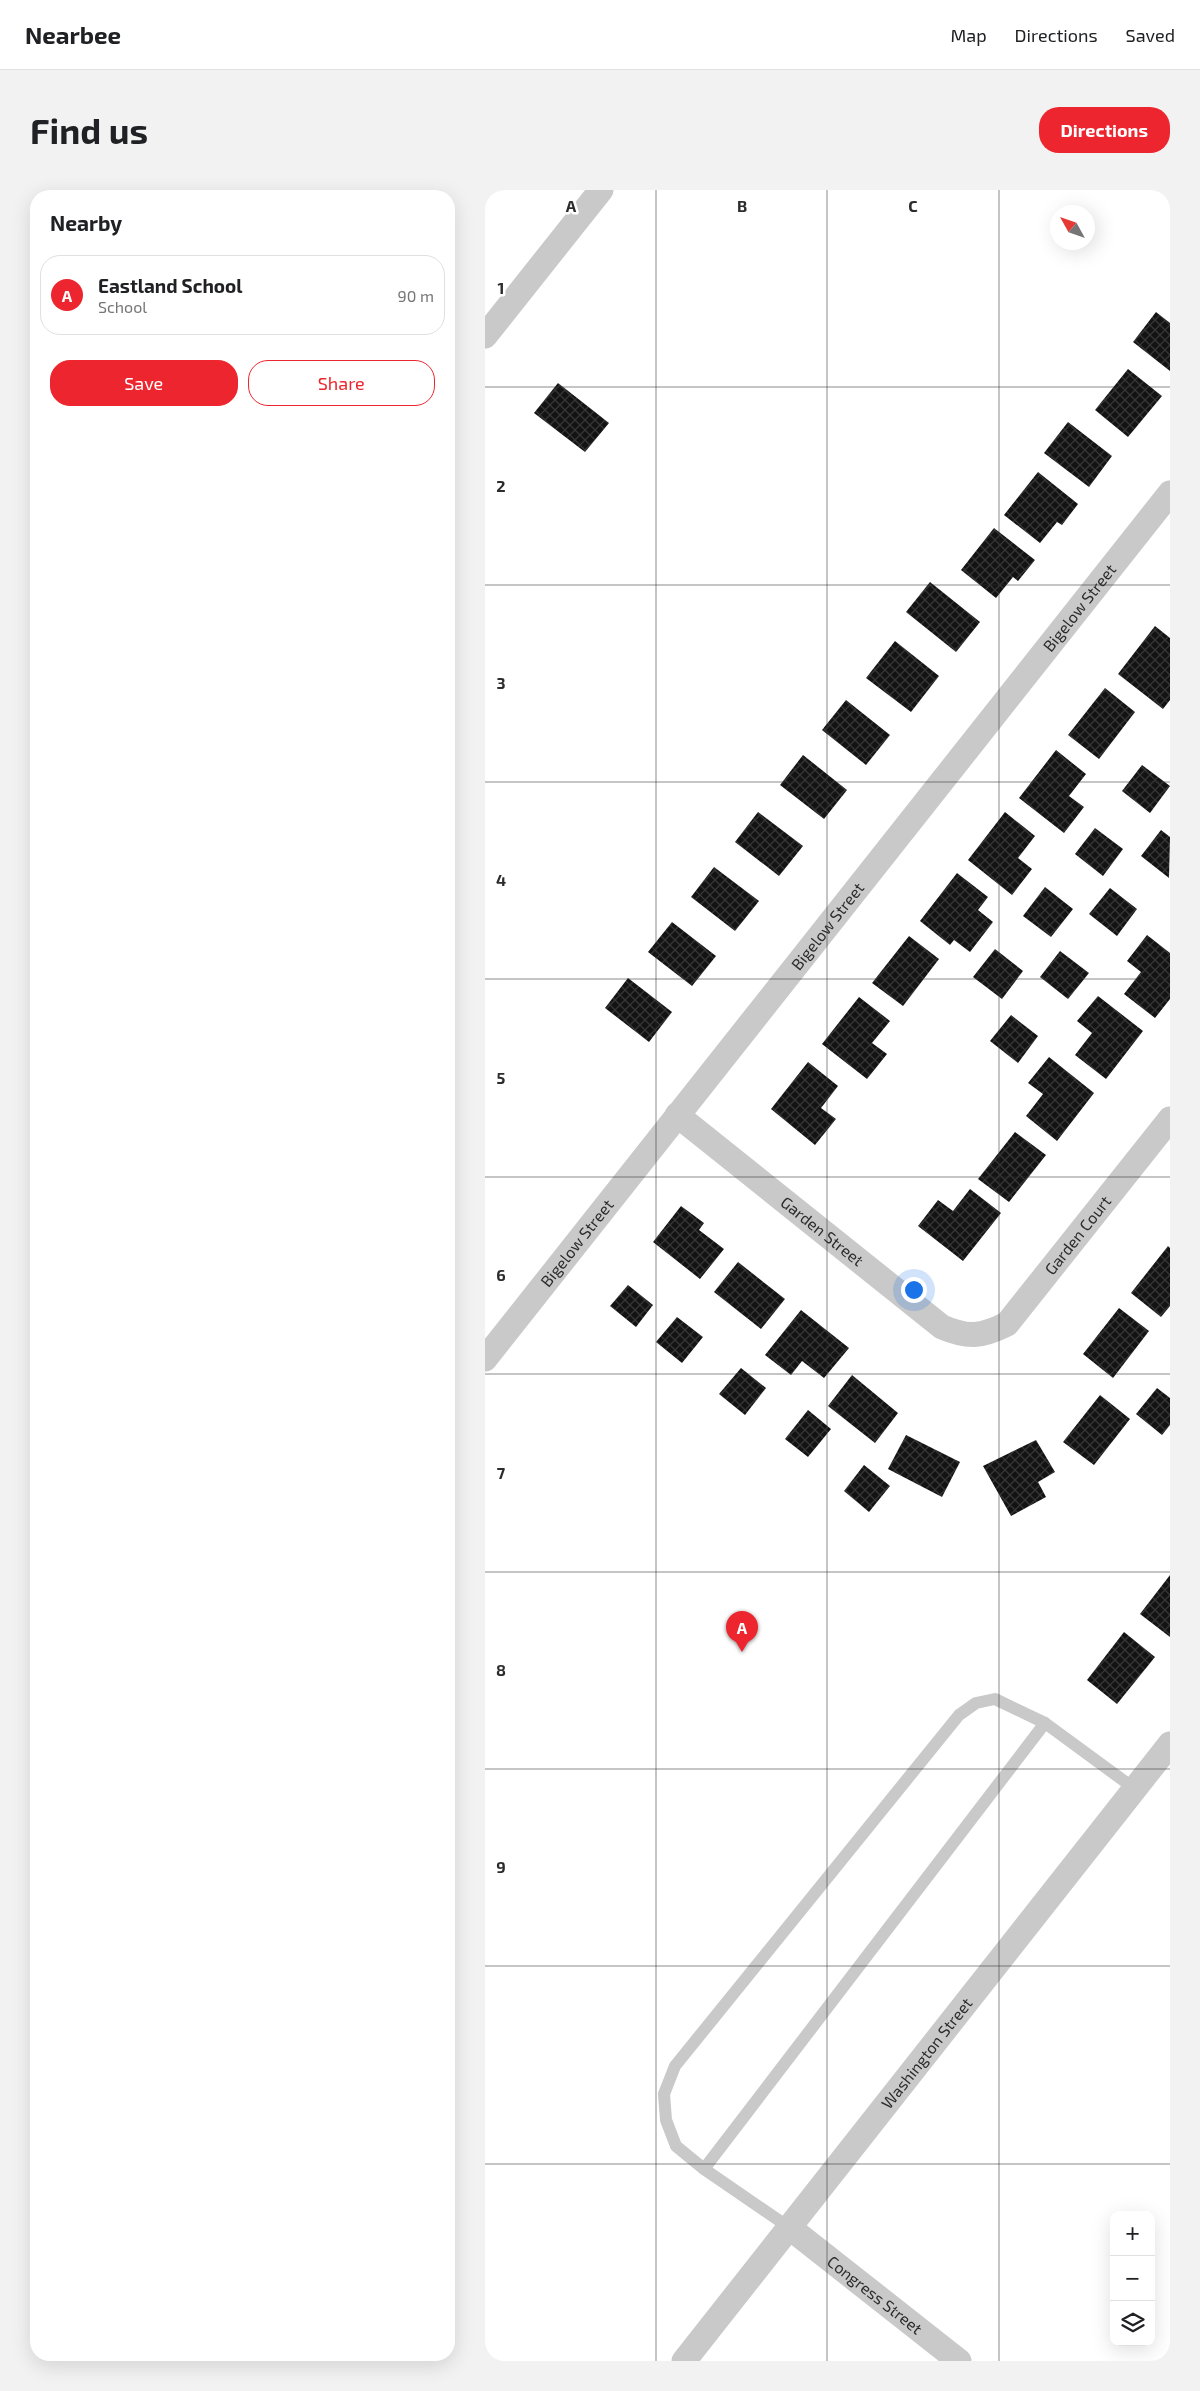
<!DOCTYPE html>
<meta charset="utf-8">
<style>
body{margin:0;font-family:"Exo 2",sans-serif;background:#f2f2f2;color:#202124}
.controls{position:absolute;right:15px;bottom:15px;display:grid;overflow:hidden;border-radius:10px;box-shadow:0 5px 20px #0002}
.controls button{width:45px;height:45px;display:grid;place-items:center;padding:0;border:0;border-bottom:1px solid #e0e0e0;background:#fff;color:#202124;font:25px sans-serif}
.compass{position:absolute;left:565px;top:15px;width:45px;height:45px;border-radius:50%;background:#fff;box-shadow:0 5px 20px #0002;rotate:310deg}
.you{position:absolute;left:428px;top:1099px;width:18px;height:18px;margin:-12px;border:4px solid #fff;border-radius:50%;background:#1a73e8;box-shadow:0 0 0 8px #1a73e833}
.badge{display:grid;place-items:center;width:32px;height:32px;border-radius:50%;background:#ed252e;color:#fff;font-size:16px;font-weight:700}
.pin{position:absolute;translate:-50% -41px;filter:drop-shadow(0 1px 2px #0008)}
.pin::after{content:'';position:absolute;top:26px;width:18px;height:15px;background:inherit;clip-path:polygon(0 0,100% 0,50% 100%)}
.list{margin:0;padding:0;list-style:none}
h2{display:flex;justify-content:space-between;align-items:center;height:65px;margin:0;padding:0 20px;font-size:21px}
h2 small{font-size:16px;font-weight:400;color:#757577}
.list li{display:grid;grid-template-columns:32px 1fr auto;gap:15px;align-items:center;box-sizing:border-box;height:80px;margin:0 10px 10px;padding:0 10px;border:1px solid #e0e0e0;border-radius:20px}
.list b{display:block;font-size:19px;white-space:nowrap}
.list p{margin:0;font-size:16px;white-space:nowrap;color:#757577}
.list em{font-size:16px;font-style:normal;color:#757577}
.actions{display:flex;gap:10px;padding:15px 20px}
.actions a{flex:1;padding:11px 0;border:1px solid #ed252e;border-radius:20px;text-align:center;font-size:18px;color:#ed252e}
.actions .main{background:#ed252e;color:#fff}
.icon{flex:none;width:28px;height:28px;fill:none;stroke:currentColor;stroke-width:2;stroke-linecap:round;stroke-linejoin:round}
.map{position:relative;flex:none;width:685px;height:2171px;overflow:hidden;border-radius:20px}
header{display:flex;align-items:center;gap:30px;box-sizing:border-box;height:70px;padding:0 25px;background:#fff;border-bottom:1px solid #e0e0e0}
header strong{font-size:24px}
nav{display:flex;gap:28px;margin-inline-start:auto;font-size:18px}
.intro{display:flex;align-items:center;justify-content:space-between;box-sizing:border-box;height:120px;padding:0 30px}
h1{margin:0;font-size:35px}
.button{padding:12px 22px;border-radius:20px;background:#ed252e;color:#fff;font-size:18px;font-weight:700}
main{display:flex;gap:30px;padding:0 30px}
aside{flex:1;background:#fff;border-radius:20px;box-shadow:0 5px 20px #0002}
.map>svg:first-child{display:block}
.building{fill:url(#building-cross-hatch)}
.lines{fill:none;stroke-linecap:round;stroke-linejoin:round}
.service{stroke:#c9c9c9;stroke-width:12}
.minor{stroke:#c9c9c9;stroke-width:25}
.grid{fill:none;stroke:#2c2c2c;stroke-width:1;stroke-opacity:0.55}
.labels{text-anchor:middle;stroke-width:5;stroke-linejoin:round;paint-order:stroke}
.street-label{font-size:16px;fill:#2c2c2c;stroke:#fff}
.grid-label{font-size:16px;text-anchor:middle;font-weight:bold;fill:#2c2c2c;stroke:#fff;stroke-width:5;stroke-linejoin:round;paint-order:stroke}
</style>
<header>
<strong>Nearbee</strong>
<nav><a>Map</a><a>Directions</a><a>Saved</a></nav>
</header>
<div class="intro"><h1>Find us</h1><a class="button">Directions</a></div>
<main>
<aside>
<h2>Nearby<small></small></h2>
<ul class="list">
<li><span class="badge">A</span><div><b>Eastland School</b><p>School</p></div><em>90 m</em></li>
</ul>
<div class="actions"><a class="main">Save</a><a>Share</a></div>
</aside>
<div class="map">
<svg width="685" height="2171" viewBox="0 0 685 2171">
<defs>
<pattern id="building-cross-hatch" width="8" height="8" patternUnits="userSpaceOnUse" patternTransform="scale(1.25)"><rect width="8" height="8" fill="#131313"/><path d="M0 0l8 8M0 8l8-8" fill="none" stroke="#363636"/></pattern>
</defs>
<rect width="100%" height="100%" fill="#fff"/>
<g class="building">
<polygon points="671,122 685,133 685,181 648,152"/>
<polygon points="643,179 677,206 643,247 610,220"/>
<polygon points="73,193 124,233 100,262 49,223"/>
<polygon points="583,232 627,266 604,297 559,263"/>
<polygon points="553,282 593,314 577,335 572,332 555,353 519,325"/>
<polygon points="509,338 550,370 533,391 528,387 511,408 476,380"/>
<polygon points="445,392 495,432 471,462 421,422"/>
<polygon points="670,436 685,448 685,510 678,519 633,484"/>
<polygon points="410,451 454,486 426,522 381,488"/>
<polygon points="620,498 650,522 614,569 583,545"/>
<polygon points="361,510 405,545 381,575 337,540"/>
<polygon points="571,560 601,584 584,606 599,617 579,643 534,608"/>
<polygon points="318,565 362,600 339,629 295,595"/>
<polygon points="657,575 685,596 665,623 637,601"/>
<polygon points="273,622 318,656 294,686 250,652"/>
<polygon points="520,622 550,646 533,668 547,679 527,705 483,670"/>
<polygon points="610,638 638,659 618,686 590,664"/>
<polygon points="676,640 685,647 684,688 656,666"/>
<polygon points="229,677 274,711 250,741 206,707"/>
<polygon points="472,683 503,707 493,720 508,732 485,762 469,750 465,755 435,731"/>
<polygon points="560,697 588,719 566,747 538,726"/>
<polygon points="625,698 652,719 632,746 604,724"/>
<polygon points="187,732 231,766 207,796 163,762"/>
<polygon points="662,745 685,763 685,809 670,828 639,804 656,782 642,771"/>
<polygon points="424,746 454,769 418,816 387,793"/>
<polygon points="510,759 538,781 517,809 488,787"/>
<polygon points="575,761 604,783 583,809 555,787"/>
<polygon points="143,788 187,822 164,852 120,818"/>
<polygon points="613,806 658,841 621,889 590,865 607,843 592,831"/>
<polygon points="374,807 405,831 387,853 402,864 382,889 337,854"/>
<polygon points="526,825 553,846 533,873 505,851"/>
<polygon points="564,867 609,903 572,951 541,926 558,904 543,893"/>
<polygon points="323,872 353,896 336,918 351,929 330,955 286,919"/>
<polygon points="530,942 561,965 524,1012 493,989"/>
<polygon points="485,999 516,1023 478,1071 433,1036 453,1010 468,1021"/>
<polygon points="196,1016 219,1033 214,1040 239,1059 215,1089 168,1052"/>
<polygon points="683,1056 685,1058 685,1116 676,1127 646,1103"/>
<polygon points="253,1072 300,1109 276,1139 229,1102"/>
<polygon points="143,1095 168,1115 151,1137 125,1116"/>
<polygon points="634,1118 664,1141 628,1188 598,1164"/>
<polygon points="316,1120 364,1158 339,1188 317,1171 306,1185 280,1165"/>
<polygon points="192,1127 218,1147 197,1173 171,1152"/>
<polygon points="256,1178 281,1198 260,1225 234,1204"/>
<polygon points="367,1185 413,1223 390,1253 343,1216"/>
<polygon points="672,1198 685,1208 685,1235 677,1245 651,1224"/>
<polygon points="615,1205 645,1229 609,1275 578,1252"/>
<polygon points="323,1220 346,1239 323,1267 300,1249"/>
<polygon points="421,1245 475,1272 457,1307 403,1279"/>
<polygon points="551,1250 570,1282 553,1292 561,1307 526,1326 498,1276"/>
<polygon points="379,1275 405,1296 384,1322 359,1301"/>
<polygon points="685,1385 685,1447 655,1424"/>
<polygon points="639,1442 670,1467 632,1514 602,1490"/>
</g>
<g class="lines">
<g class="service">
<polyline points="219,1979 560,1533"/>
<polyline points="305,2038 219,1979 191,1956 181,1930 179,1904 190,1876 474,1525 491,1513 510,1509 560,1533 650,1599"/>
</g>
<g class="minor">
<polyline points="0,146 116,0"/>
<path id="s1" d="M192,925L457,1137C483,1148 496,1147 522,1134L685,929"/>
<path id="s2" d="M0,1169L685,303"/>
<path id="s3" d="M305,2038L474,2171"/>
<path id="s4" d="M199,2171L685,1554"/>
</g>
</g>
<path class="grid" d="M171,0V2171M342,0V2171M514,0V2171M0,197H685M0,395H685M0,592H685M0,789H685M0,987H685M0,1184H685M0,1382H685M0,1579H685M0,1776H685M0,1974H685"/>
<g class="labels">
<g class="street-label">
<text dy="6" stroke="none"><textPath href="#s2" startOffset="958">Bigelow Street</textPath></text>
<text dy="6" stroke="none"><textPath href="#s2" startOffset="552">Bigelow Street</textPath></text>
<text dy="6" stroke="none"><textPath href="#s1" startOffset="186">Garden Street</textPath></text>
<text dy="6" stroke="none"><textPath href="#s1" startOffset="521">Garden Court</textPath></text>
<text dy="6" stroke="none"><textPath href="#s2" startOffset="148">Bigelow Street</textPath></text>
<text dy="6" stroke="none"><textPath href="#s4" startOffset="392">Washington Street</textPath></text>
<text dy="6" stroke="none"><textPath href="#s3" startOffset="108">Congress Street</textPath></text>
</g>
</g>
<g class="grid-label">
<text x="86" y="22">A</text>
<text x="257" y="22">B</text>
<text x="428" y="22">C</text>
<text x="16" y="104">1</text>
<text x="16" y="302">2</text>
<text x="16" y="499">3</text>
<text x="16" y="696">4</text>
<text x="16" y="894">5</text>
<text x="16" y="1091">6</text>
<text x="16" y="1289">7</text>
<text x="16" y="1486">8</text>
<text x="16" y="1683">9</text>
</g>
</svg>
<div class="controls">
<button>+</button>
<button>−</button>
<button><svg class="icon" aria-label="layers" viewBox="0 0 24 24"><path d="M12 4l9 5-9 5-9-5zM3 14l9 5 9-5"/></svg></button>
</div>
<svg class="compass" viewBox="-18 -18 36 36"><path d="M0-13l5 13h-10z" fill="#e53935"/><path d="M0 13l5-13h-10z" fill="#757577"/></svg>
<div class="you"></div>
<div class="pin badge" style="left:257px;top:1462px">A</div>
</div>
</main>
